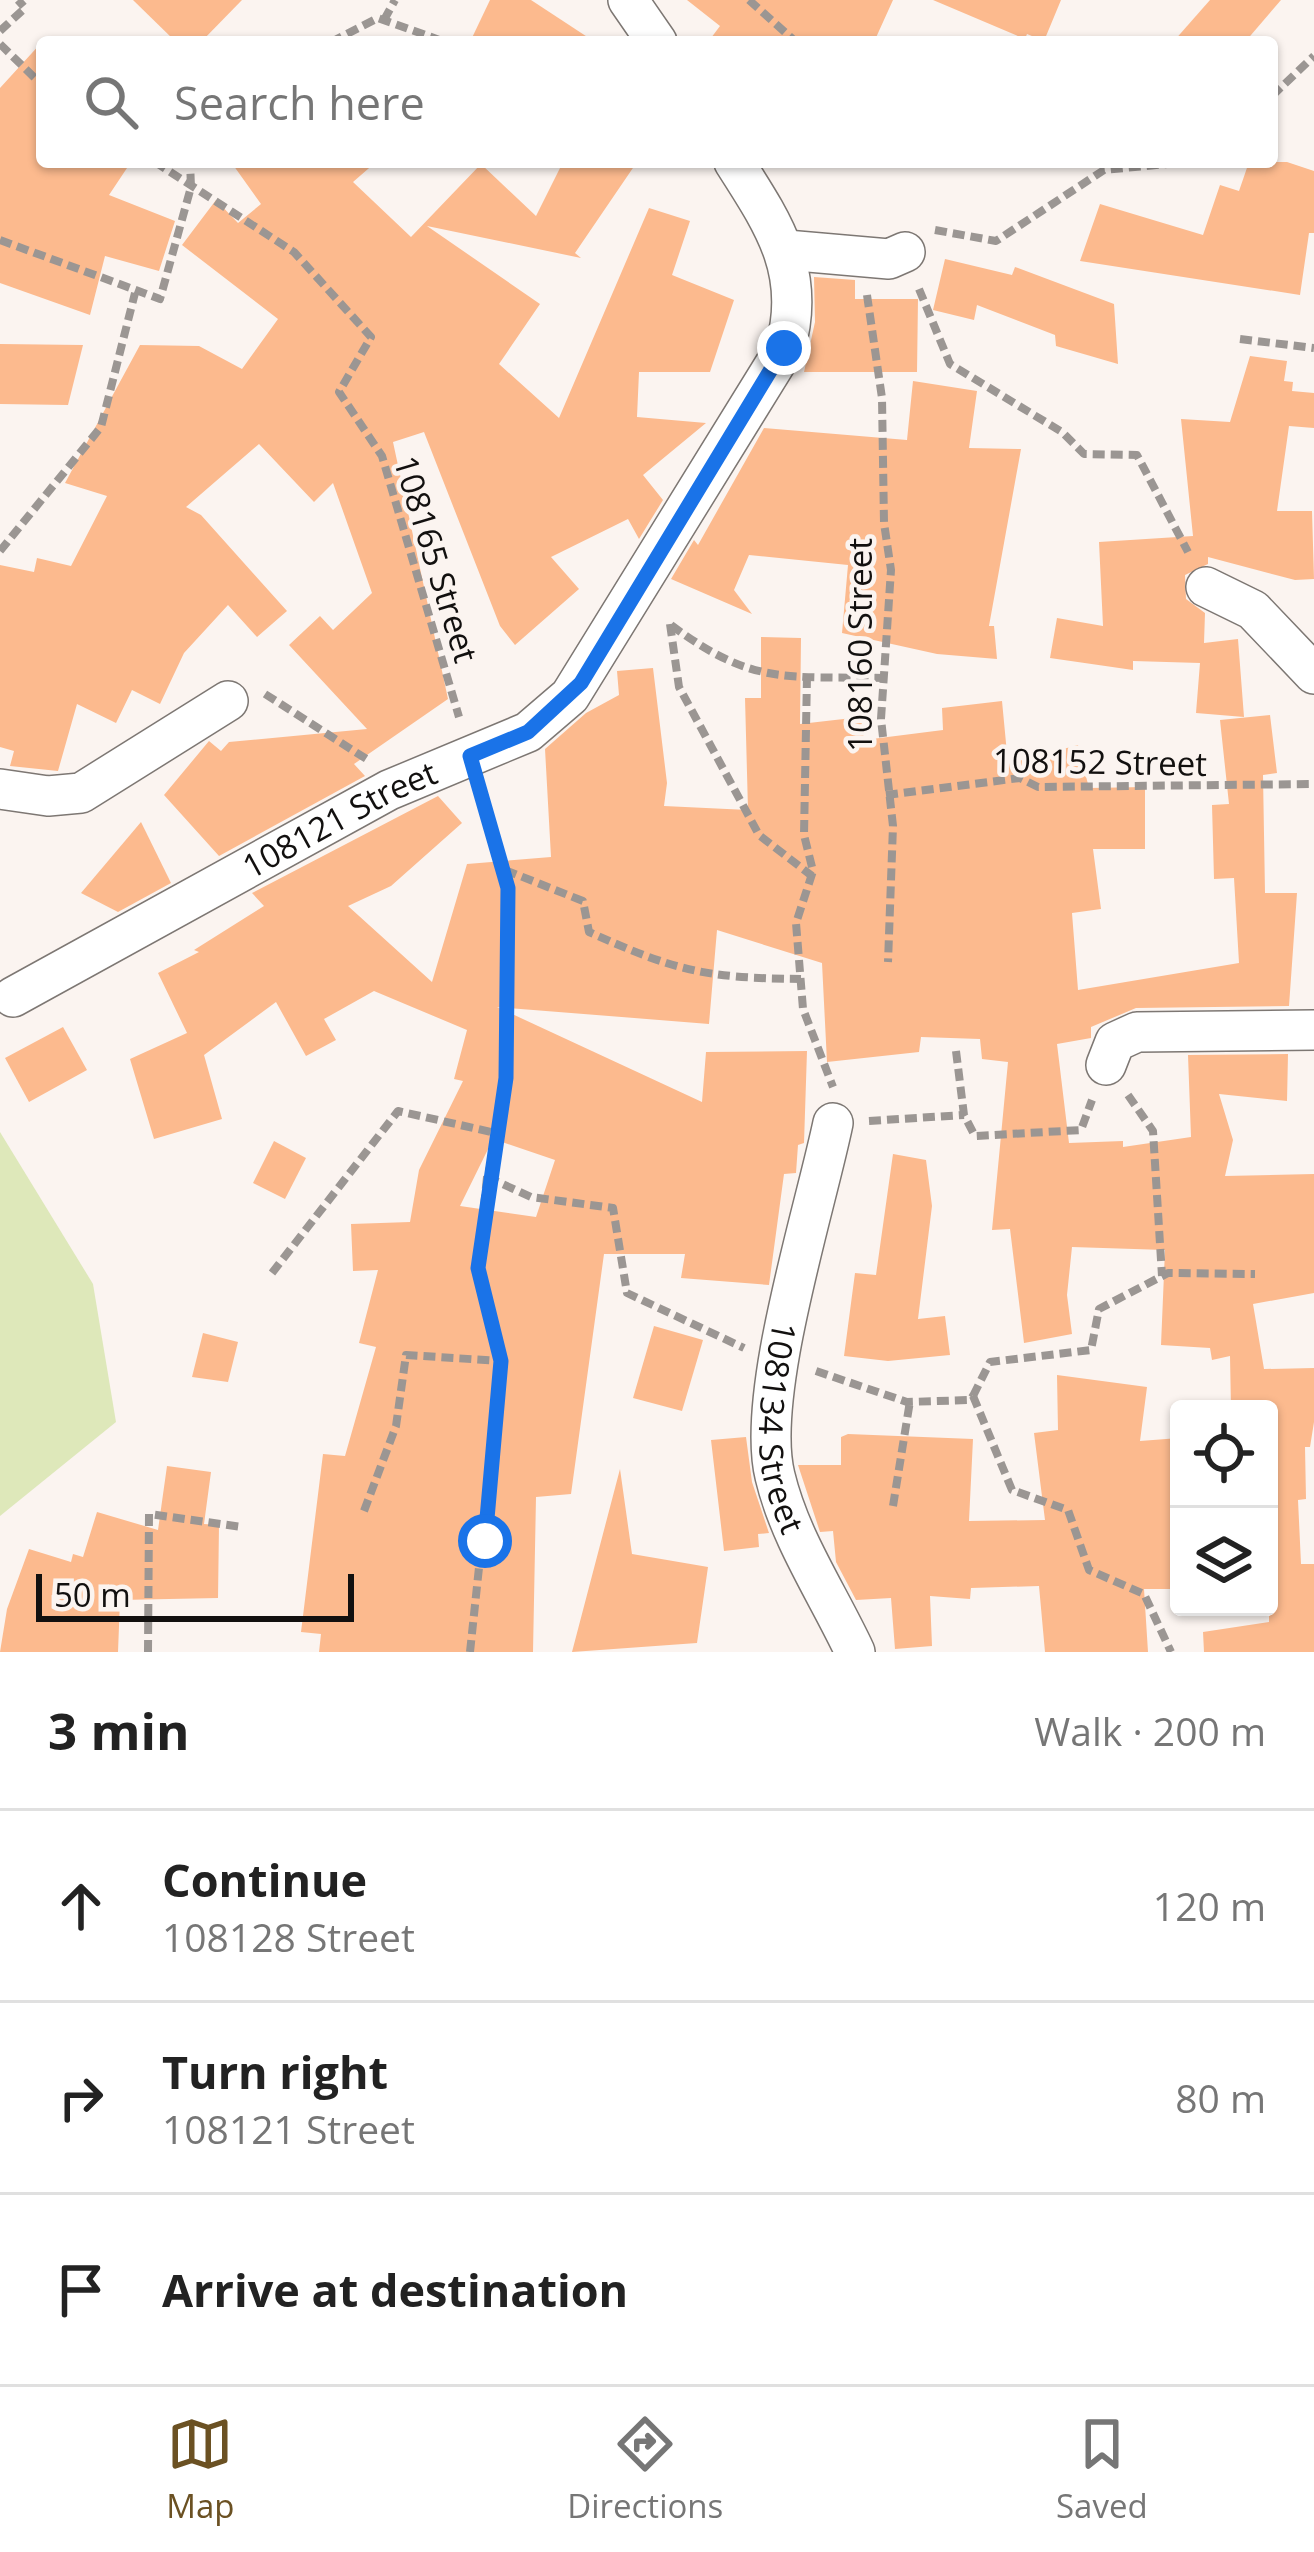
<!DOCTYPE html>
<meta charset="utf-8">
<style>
body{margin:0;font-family:"Open Sans",sans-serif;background:#f2f2f2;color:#222}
.controls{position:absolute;right:36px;bottom:36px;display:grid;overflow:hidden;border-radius:12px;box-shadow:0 3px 9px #0004}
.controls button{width:108px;height:108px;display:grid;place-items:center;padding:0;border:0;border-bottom:3px solid #e0e0e0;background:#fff;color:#222;font:60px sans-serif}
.scale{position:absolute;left:36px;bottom:30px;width:318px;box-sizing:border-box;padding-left:12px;border:6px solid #12100f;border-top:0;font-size:33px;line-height:42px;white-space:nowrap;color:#12100f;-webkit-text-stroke:9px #fbf4f0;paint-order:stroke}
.stop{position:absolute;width:36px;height:36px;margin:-27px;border:9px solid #1a73e8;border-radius:50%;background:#fff}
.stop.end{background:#1a73e8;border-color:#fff;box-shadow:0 3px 12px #0008}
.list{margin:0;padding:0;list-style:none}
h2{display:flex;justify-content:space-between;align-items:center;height:156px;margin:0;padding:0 48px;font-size:51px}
h2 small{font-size:39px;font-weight:400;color:#767676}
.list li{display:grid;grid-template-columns:78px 1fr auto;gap:36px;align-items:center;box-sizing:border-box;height:192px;padding:0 48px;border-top:3px solid #e0e0e0}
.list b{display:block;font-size:45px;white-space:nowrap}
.list p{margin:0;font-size:39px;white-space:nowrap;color:#767676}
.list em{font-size:39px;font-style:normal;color:#767676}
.icon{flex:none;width:66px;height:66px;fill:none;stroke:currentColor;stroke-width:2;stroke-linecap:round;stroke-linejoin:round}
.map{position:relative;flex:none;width:1314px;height:1652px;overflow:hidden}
.search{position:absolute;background:#fff;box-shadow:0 3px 9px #0004;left:36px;right:36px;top:36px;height:132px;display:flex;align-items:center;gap:30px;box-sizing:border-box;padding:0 42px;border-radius:12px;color:#767676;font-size:45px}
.sheet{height:732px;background:#fff}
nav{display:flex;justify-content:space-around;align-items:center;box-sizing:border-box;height:168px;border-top:3px solid #e0e0e0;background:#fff;font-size:33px;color:#767676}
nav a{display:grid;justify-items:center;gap:6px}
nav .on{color:#6b5123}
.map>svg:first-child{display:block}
.green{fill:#dee8ba}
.building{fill:#fcba8e;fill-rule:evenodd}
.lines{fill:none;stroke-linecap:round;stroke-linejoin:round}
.minor-casing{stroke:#7d7773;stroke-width:42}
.path{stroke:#9b9693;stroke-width:8;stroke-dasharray:12 6;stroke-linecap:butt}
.minor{stroke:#fff;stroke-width:39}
.route{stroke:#1a73e8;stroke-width:15}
.labels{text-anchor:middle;stroke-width:9;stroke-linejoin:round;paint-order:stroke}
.street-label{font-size:33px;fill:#12100f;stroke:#fbf4f0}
</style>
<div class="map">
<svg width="1314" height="1652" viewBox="0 0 1314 1652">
<rect width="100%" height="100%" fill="#fbf4f0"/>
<polygon class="green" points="0,1132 93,1284 116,1422 0,1516"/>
<g class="building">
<polygon points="133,0 242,0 201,42 176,42"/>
<polygon points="490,0 531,0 595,42 470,42"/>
<polygon points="687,0 893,0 874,42 708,42 720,26"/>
<polygon points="933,0 1061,0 1044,41 1027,34 1025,39"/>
<polygon points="1210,0 1281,0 1245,42 1173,42"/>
<polygon points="42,42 42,162 131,162 109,195 175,221 159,271 105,256 90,315 0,283 0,88"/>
<polygon points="231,162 376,162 353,182 411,237 481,164 536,216 563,162 637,162 575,253 581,258 427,226 540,304 499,364 559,418 649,208 690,221 672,275 734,300 710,372 639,372 637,417 706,423 643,475 663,500 639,539 628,519 551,557 579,589 515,645 500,626 424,432 393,442 448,699 354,764 365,776 219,856 164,795 209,741 221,751 229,742 367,729 289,645 320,616 333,630 372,593 333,483 314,502 259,444 186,507 201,515 287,611 257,637 228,605 184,653 160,704 132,690 116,723 77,704 58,771 10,766 14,751 0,747 0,565 34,572 37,558 71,566 107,496 65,483 140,345 199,346 242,369 278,319 182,245 216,200 238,223 261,204"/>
<polygon points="1249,162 1287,162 1314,171 1314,233 1309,233 1300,295 1080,261 1100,204 1203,235 1220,185 1239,191"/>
<polygon points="945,259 1012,275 1015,267 1114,304 1118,364 1056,346 1055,335 977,305 974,320 933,310"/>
<polygon points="814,277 855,280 855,299 918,299 917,372 804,372 815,322"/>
<polygon points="0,344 83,345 68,405 0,404"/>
<polygon points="1250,356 1287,361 1284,381 1293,382 1292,391 1314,393 1314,428 1289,426 1277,511 1312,511 1314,579 1295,580 1208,557 1208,564 1185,575 1186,599 1205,613 1204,643 1238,639 1244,717 1196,713 1200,663 1133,661 1133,670 1050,658 1057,618 1103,626 1099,542 1193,536 1181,419 1230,422"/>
<polygon points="913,381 977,391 969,448 1021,449 989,626 994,626 997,659 937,654 842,633 848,565 749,555 734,590 752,614 671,579 694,540 698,545 764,428 907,440"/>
<path d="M761,637L801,638L800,724L861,717L864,740L943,730L942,708L1002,701L1008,764L1078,745L1089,788L1145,787V849H1093L1101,909L1072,913L1078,990L1239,963L1234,878L1214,879L1212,805L1229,804L1220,720L1270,715L1277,773L1263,775L1265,893H1297L1289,1006L1136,1008L1091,1027V1038L1057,1044L1069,1143L1123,1141V1147L1191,1137L1188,1055L1288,1054L1287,1101L1219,1094L1233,1140L1225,1176L1314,1174V1293L1253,1304L1264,1369L1314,1368V1422L1310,1447H1305L1306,1499L1298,1500L1301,1564H1314V1652H1204L1203,1632L1269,1622V1409H1231L1230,1356L1212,1360L1210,1348L1161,1345L1165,1250L1072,1247L1067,1295L1072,1334L1024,1343L1010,1229L992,1230L1008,1062L982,1059L980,1039L921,1037L919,1052L827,1062L822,963L717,930L709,1024L497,1007L702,1102L706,1052L807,1051L804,1143L798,1145L796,1173L784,1174L769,1285L681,1278L685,1254H604L571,1494L536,1497L533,1652H319L321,1634L301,1632L323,1454L345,1456L376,1347L359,1343L378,1270L353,1271L351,1224L410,1222L419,1170L463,1081L454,1079L467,1030L374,991L324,1019L336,1040L306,1056L276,1002L204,1055L222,1119L154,1139L130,1059L187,1033L158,973L199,952L194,950L264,906L252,893L438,796L462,823L391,886L348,906L432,982L467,864L551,857L545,749L586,713L619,695L617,671L653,668L667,783L664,806L748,810L745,698H761ZM493,1139L555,1160L536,1217L460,1206Z"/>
<polygon points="141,822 171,883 118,912 81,893"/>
<polygon points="63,1027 87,1070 29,1102 5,1058"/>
<polygon points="274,1141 306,1158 285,1199 253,1183"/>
<polygon points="893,1154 926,1160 932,1206 918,1319 945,1316 950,1355 888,1361 844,1356 855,1273 876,1275"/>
<polygon points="654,1326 703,1340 682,1411 633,1398"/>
<polygon points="203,1333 238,1342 228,1382 192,1377"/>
<polygon points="1057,1375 1147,1387 1140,1441 1179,1438 1179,1589 1144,1589 1148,1652 1045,1652 1039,1586 971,1588 970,1599 930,1596 932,1646 895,1649 891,1598 856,1600 836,1562 833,1531 820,1532 798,1465 841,1465 841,1437 848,1434 973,1439 969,1521 1045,1520 1034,1433 1058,1430"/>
<polygon points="746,1437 752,1482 769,1533 758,1534 759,1547 724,1551 711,1440"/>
<polygon points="167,1466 211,1472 204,1524 219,1525 218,1598 120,1600 118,1652 0,1652 7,1609 29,1549 71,1562 73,1554 83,1557 97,1512 158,1530"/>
<polygon points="620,1469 632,1554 708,1567 697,1643 572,1652"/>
</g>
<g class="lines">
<defs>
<g id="minor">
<polyline points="628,0 657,42"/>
<polyline points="786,250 889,259 905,252"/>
<polyline points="1206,587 1253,610 1314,674"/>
<polyline points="0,789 48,796 81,793 228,701"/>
<path id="s1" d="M13,997L389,790L528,732L570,696L785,348C807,272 773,223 734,162"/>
<polyline points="1106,1065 1115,1042 1137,1032 1314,1030"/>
<path id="s2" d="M833,1123C815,1210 755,1396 775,1476C790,1539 828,1594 855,1652"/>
</g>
</defs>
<use href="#minor" class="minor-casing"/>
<g class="path">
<polyline points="749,0 796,42"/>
<polyline points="384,20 395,0"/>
<polyline points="0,31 25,8 18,0"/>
<polyline points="331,42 378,18 445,42"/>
<polyline points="0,44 42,85"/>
<polyline points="1272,96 1314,56"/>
<polyline points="155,162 294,252 371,337 339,392 382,456 459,717"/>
<polyline points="935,230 996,241 1104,170 1187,162"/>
<polyline points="0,240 160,299 191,187 190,162"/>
<polyline points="919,289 950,364 1062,432 1084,454 1137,455 1188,552"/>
<polyline points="867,295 882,398 884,523 891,570 881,719 893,826 888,962"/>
<polyline points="1240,339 1314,348"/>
<polyline points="0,551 101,427 135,293"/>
<polyline points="670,624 679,687 759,835 812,876"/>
<path d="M671,625C753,686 786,676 884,678"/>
<polyline points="807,676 804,835 813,871 796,923 803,1009 833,1087"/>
<polyline points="265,694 368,760"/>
<polyline points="886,795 1020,778 1038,787 1314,784"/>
<path d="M505,870L583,901L589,932C676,971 705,978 801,979"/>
<polyline points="956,1051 964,1115 975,1136 1081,1130 1092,1100"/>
<polyline points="1128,1095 1153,1131 1162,1276"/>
<polyline points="869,1121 964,1115"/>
<polyline points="487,1177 531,1197 613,1208 627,1293 744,1348"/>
<polyline points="272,1273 398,1111 500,1134"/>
<polyline points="816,1371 907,1402 970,1400 973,1396"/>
<polyline points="973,1396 1012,1490 1068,1510 1089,1570 1144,1594 1171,1652"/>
<polyline points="973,1396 990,1362 1091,1350 1099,1309 1168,1273 1255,1274"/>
<polyline points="893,1506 910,1401"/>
<polyline points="364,1511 396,1426 406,1355 501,1361"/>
<polyline points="148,1652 149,1514 242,1527"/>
<polyline points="470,1652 501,1361 478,1268 487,1177 500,1134 506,1078 508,888 481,795"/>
</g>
<use href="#minor" class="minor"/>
</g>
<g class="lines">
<polyline class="route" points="485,1541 501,1361 478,1268 506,1078 508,888 470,756 528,732 581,683 784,348"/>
</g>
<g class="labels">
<g class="street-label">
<text transform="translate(436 559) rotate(73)" y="12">108165 Street</text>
<text transform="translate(860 645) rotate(-90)" y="12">108160 Street</text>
<text transform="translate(1100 762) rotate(1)" y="12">108152 Street</text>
<text dy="12" stroke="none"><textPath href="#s1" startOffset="372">108121 Street</textPath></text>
<text dy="12" stroke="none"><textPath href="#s2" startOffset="312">108134 Street</textPath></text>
</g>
</g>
</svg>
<div class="controls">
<button><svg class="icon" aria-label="locate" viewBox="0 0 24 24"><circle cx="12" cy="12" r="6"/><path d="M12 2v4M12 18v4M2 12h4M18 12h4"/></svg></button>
<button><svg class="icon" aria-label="layers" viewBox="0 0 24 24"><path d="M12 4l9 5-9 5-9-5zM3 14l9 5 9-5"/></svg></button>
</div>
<div class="scale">50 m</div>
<div class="stop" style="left:485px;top:1541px"></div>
<div class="stop end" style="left:784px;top:348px"></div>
<div class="search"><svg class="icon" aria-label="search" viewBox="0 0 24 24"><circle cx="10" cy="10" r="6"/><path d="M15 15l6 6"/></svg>Search here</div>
</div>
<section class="sheet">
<h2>3 min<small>Walk · 200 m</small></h2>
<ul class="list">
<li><svg class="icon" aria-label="ahead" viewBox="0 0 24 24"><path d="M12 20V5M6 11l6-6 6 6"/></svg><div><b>Continue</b><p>108128 Street</p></div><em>120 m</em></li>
<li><svg class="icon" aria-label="right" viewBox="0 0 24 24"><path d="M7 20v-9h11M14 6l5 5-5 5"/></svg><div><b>Turn right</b><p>108121 Street</p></div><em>80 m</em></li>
<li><svg class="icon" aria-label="arrive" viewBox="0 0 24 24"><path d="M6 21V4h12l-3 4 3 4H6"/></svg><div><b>Arrive at destination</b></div></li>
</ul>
</section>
<nav>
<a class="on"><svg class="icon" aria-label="map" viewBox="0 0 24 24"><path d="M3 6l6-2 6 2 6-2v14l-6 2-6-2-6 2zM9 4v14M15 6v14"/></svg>Map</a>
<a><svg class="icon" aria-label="directions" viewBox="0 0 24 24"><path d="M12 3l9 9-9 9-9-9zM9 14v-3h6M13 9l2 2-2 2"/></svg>Directions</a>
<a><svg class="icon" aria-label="saved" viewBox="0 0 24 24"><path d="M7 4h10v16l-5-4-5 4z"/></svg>Saved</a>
</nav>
